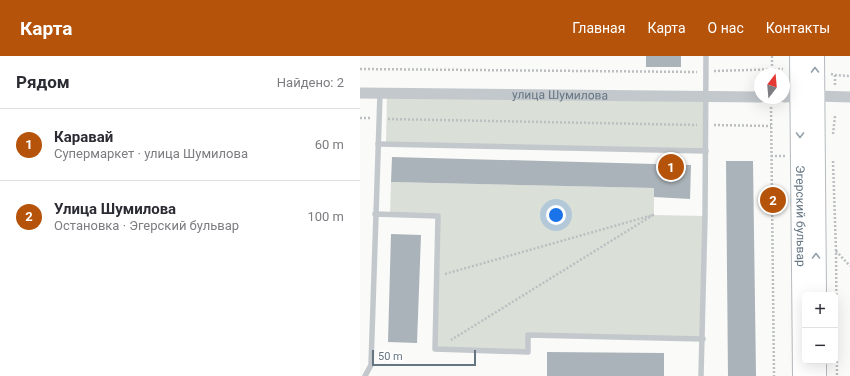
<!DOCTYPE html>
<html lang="ru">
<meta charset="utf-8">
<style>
body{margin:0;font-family:Roboto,sans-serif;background:#f2f2f3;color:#2b2b33}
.controls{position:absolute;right:12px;bottom:12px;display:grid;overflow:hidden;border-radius:6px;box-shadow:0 4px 16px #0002}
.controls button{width:36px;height:36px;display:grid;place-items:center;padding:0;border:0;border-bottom:1px solid #e1e1e2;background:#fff;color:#2b2b33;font:20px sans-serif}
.compass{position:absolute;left:394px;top:12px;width:36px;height:36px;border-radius:50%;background:#fff;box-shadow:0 4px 16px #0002;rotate:16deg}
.scale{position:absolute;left:12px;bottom:10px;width:104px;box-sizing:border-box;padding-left:4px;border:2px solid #657683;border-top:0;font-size:11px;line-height:14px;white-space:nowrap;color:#657683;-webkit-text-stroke:3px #fff;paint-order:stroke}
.you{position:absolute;left:196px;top:159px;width:14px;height:14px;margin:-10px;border:3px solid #fff;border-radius:50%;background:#1a73e8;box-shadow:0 0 0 6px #1a73e833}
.badge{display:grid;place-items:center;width:26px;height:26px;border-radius:50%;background:#b45309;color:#fff;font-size:13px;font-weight:700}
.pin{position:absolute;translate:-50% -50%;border:2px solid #fff;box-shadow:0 1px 4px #0006}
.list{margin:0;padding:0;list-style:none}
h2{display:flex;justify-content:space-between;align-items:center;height:52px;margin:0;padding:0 16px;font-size:17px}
h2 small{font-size:13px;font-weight:400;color:#7c7c81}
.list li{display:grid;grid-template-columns:26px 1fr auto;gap:12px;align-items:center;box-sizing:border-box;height:72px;padding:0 16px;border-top:1px solid #e1e1e2}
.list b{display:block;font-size:15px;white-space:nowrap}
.list p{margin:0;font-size:13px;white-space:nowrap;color:#7c7c81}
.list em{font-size:13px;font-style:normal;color:#7c7c81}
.map{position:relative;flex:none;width:490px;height:320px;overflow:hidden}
header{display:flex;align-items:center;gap:24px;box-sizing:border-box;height:56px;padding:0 20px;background:#b45309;color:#fff}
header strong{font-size:19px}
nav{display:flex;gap:22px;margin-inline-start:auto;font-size:14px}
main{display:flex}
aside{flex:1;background:#fff}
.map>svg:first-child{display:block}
.green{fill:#dadfd7}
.building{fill:#aab3b9}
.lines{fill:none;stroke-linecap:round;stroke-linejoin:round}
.primary-casing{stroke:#b5babe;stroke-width:20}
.path{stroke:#bbbfc2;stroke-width:2.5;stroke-dasharray:2 2;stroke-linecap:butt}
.lane{stroke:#c3c8cc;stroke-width:5.5}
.street{stroke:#c3c8cc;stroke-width:11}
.primary{stroke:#fff;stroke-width:18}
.oneway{stroke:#939fa8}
.labels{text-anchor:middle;stroke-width:4;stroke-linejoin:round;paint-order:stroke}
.street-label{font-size:12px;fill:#657683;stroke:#fff}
</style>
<header>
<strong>Карта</strong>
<nav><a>Главная</a><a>Карта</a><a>О нас</a><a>Контакты</a></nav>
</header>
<main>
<aside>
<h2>Рядом<small>Найдено: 2</small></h2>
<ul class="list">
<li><span class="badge">1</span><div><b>Каравай</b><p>Супермаркет · улица Шумилова</p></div><em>60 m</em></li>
<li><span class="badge">2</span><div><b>Улица Шумилова</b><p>Остановка · Эгерский бульвар</p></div><em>100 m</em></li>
</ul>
</aside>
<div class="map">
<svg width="490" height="320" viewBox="0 0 490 320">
<rect width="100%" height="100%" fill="#fafaf8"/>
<g class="green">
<polygon points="27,38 347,41 346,95 26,88"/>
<polygon points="31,126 294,132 294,159 345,160 343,283 169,279 168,296 75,293 78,161 30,159"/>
</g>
<g class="building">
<rect x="286" y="0" width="35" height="11"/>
<polygon points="32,101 331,109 330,143 294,141 294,132 31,126"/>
<polygon points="366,105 393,105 396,320 368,320"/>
<polygon points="31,178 61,179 57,287 28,286"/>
<polygon points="187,296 304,297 304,320 187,320"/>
</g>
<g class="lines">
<defs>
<g id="primary">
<path id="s2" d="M439,0L442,320"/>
<polyline points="455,0 457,239"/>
<polyline points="457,305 457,320"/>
</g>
</defs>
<use href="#primary" class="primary-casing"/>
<g class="path">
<polyline points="0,13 337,16"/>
<polyline points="354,15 423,13"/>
<polyline points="412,18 412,0"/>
<polyline points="471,18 475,19 490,20"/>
<polyline points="475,29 475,19"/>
<polyline points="411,51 414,320"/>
<polyline points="0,62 11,62"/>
<polyline points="28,63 337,69"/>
<polyline points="354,69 411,70"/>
<polyline points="473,78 475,60"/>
<polyline points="411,100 425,100"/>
<polyline points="473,105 476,195 477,320"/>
<polyline points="476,195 490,210"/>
<polyline points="85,218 293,159 91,284"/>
</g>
<g class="lane">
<polyline points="18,88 346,95"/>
<polyline points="15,158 78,160 75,293 168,296 168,279 343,283"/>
<polyline points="5,320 11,309 20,38"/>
<polyline points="341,320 345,160 346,0"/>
</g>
<g class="street">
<path id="s1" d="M0,37L400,41"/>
<polyline points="455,40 490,41"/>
<polyline points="424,41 440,40"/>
</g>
<use href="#primary" class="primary"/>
</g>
<defs><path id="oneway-chevron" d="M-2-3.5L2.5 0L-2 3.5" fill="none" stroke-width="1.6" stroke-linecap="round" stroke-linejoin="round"/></defs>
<g class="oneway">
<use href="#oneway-chevron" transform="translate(455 14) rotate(-91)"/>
<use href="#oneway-chevron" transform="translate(440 79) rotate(90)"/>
<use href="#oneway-chevron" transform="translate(456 200) rotate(-90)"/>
</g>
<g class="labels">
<g class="street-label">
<text dy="4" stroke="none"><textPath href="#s1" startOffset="200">улица Шумилова</textPath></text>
<text dy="4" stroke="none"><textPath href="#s2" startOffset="160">Эгерский бульвар</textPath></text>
</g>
</g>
</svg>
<div class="controls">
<button>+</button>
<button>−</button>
</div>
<svg class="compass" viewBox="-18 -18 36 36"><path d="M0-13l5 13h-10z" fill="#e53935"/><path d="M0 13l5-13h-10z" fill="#7c7c81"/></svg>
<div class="scale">50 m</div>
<div class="you"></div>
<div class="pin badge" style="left:311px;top:111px">1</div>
<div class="pin badge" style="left:413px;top:144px">2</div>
</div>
</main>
